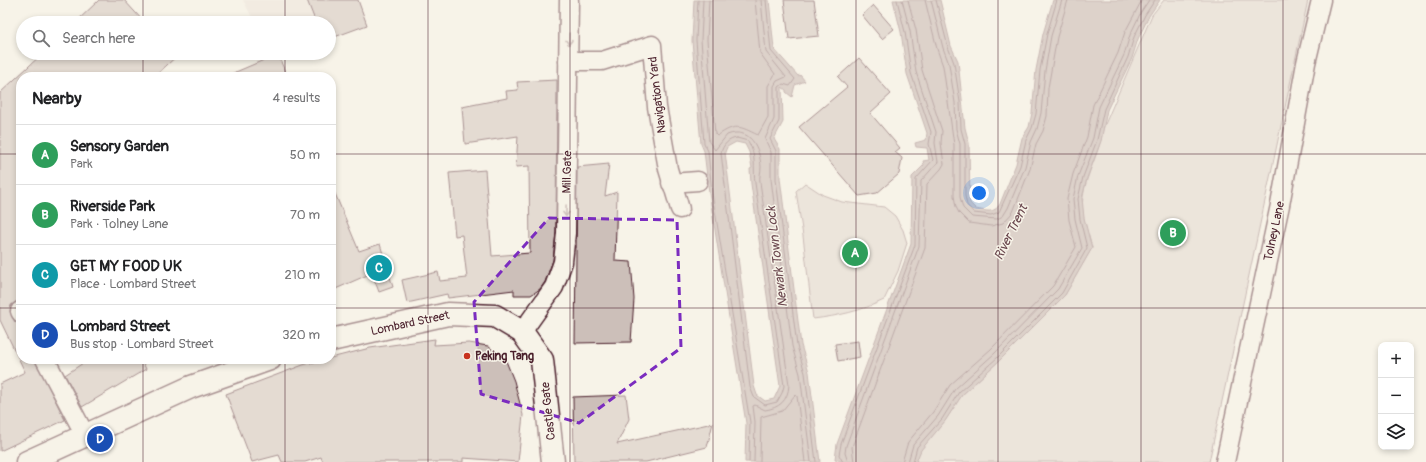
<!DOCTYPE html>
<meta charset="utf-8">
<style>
body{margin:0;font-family:Pangolin,sans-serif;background:#f6f6f6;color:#202124}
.controls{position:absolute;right:12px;bottom:12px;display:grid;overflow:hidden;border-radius:8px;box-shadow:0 2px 6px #0003}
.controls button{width:36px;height:36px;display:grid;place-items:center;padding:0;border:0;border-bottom:1px solid #e0e0e0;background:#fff;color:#202124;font:20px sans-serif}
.you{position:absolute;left:979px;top:193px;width:14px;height:14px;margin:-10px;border:3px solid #fff;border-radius:50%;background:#1a73e8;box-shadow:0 0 0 6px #1a73e833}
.badge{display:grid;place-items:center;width:26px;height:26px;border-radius:50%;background:#2563eb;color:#fff;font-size:13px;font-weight:700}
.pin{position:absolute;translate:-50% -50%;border:2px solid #fff;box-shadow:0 1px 4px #0006}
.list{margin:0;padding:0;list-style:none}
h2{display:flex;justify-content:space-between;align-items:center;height:52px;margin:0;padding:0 16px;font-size:17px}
h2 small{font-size:13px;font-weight:400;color:#757577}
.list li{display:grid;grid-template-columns:26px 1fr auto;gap:12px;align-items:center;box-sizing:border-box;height:60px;padding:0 16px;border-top:1px solid #e0e0e0}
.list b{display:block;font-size:15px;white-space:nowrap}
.list p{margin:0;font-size:13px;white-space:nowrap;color:#757577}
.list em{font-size:13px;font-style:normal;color:#757577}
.icon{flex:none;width:22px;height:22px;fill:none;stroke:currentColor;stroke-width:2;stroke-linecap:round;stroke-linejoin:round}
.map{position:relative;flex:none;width:1426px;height:462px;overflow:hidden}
.search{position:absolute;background:#fff;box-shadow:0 2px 6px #0003;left:16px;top:16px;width:320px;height:44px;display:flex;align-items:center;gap:10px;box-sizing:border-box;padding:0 14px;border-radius:22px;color:#757577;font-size:15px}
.panel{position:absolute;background:#fff;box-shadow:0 2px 6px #0003;left:16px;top:72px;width:320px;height:292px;border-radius:16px}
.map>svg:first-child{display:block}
.built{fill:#eae3da}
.green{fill:#ded4cc;stroke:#947a7c}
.water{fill:#bcaaa7;stroke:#8e7275;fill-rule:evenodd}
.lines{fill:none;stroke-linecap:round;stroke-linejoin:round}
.shore{stroke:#78575d;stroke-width:1}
.building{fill:#ccbfb9;stroke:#4a1f2b}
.street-casing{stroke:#4a1f2b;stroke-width:21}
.secondary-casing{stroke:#4a1f2b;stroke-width:25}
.street{stroke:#f7f3e8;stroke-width:18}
.secondary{stroke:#f7f3e8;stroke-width:22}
.oneway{stroke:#a0898a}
.marked{fill:none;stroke:#7b2cbf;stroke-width:3;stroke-dasharray:8 5;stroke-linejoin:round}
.grid{fill:none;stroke:#4a1f2b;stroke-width:1;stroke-opacity:0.55}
.poi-dot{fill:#c8321e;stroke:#f7f3e8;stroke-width:1.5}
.labels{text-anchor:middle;stroke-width:3;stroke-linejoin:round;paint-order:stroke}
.street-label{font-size:12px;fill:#4a1f2b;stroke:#f7f3e8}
.poi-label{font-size:12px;font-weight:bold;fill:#4a1f2b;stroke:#f7f3e8;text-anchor:start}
.water-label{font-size:13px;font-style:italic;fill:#6c4950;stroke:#f7f3e8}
</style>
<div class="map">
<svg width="1426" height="462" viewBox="0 0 1426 462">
<rect width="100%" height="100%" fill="#f7f3e8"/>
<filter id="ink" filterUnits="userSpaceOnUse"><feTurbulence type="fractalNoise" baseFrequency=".025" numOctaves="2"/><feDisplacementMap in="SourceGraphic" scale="8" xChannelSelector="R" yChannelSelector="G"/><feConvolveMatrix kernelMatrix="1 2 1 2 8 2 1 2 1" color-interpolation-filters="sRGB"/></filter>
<g filter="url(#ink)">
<polygon class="built" points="243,0 358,0 367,25 329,39 329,23 255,23"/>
<g class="green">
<path d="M1164,0H1308L1209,462H916L920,450L945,421L962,395L1001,359L1065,295L1092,248C1088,233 1080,213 1083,197C1086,173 1100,153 1103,129L1152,15Z"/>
<path d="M805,183L823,195L842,202L884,207L895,216L903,230L907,243L898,271L884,300C861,311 838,316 813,319L803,236L796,191Z"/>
</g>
<g class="water">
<path d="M694,0H769L774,49L798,76L800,75L805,81L795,85L792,97L786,92V90L782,87L783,122L774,139L780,149V178L801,345L809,372L820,462H745L746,423L709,193L704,151L701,144L692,41ZM736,142L745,144L749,152L752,168L750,169L751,184L780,386L774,399L765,401L757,395L754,386L725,152L727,147Z"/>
<path d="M893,0H940L951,46L958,61L960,80L965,128L969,143L970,203L976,209C986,211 994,214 1000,204L1016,164L1022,138L1029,127L1032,113L1036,70L1043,34L1053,0H1160L1149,16L1138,39L1132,58L1107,110L1101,141L1087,178L1082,198L1084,218L1092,248L1065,295L1001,359L962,395L945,421L921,450L916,462H843L835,459L837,444L911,244L912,177L924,165L923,161L929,160L927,148L916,147L915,143L926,140L927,133L907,74L901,32Z"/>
</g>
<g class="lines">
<g class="shore">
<polyline points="698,0 696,40 704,143 708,151 712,193 750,422 749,462"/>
<path d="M703,0L701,40L709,142L715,150L727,135C750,126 760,148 761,167C761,172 759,177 760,182L789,385C788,401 779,408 765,410L755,405L753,406L755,422L754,462"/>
<path d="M709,0L707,40L715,134L717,136C736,123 739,126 758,135L768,117V86L775,74L760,53L755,0"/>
<polyline points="761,0 766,52 786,77 777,81 774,86 774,119 765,139 771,152 771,179 792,346 800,374 811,462"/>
<polyline points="766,0 771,51 795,79 790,86 783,84 779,87 779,121 770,139 776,151 776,179 797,346 805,373 816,462"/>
<polyline points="925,0 937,49 943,66 945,80 954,145 954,196 956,207 959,213 969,223 991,226 1003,223 1013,212 1030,169 1036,144 1043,131 1047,116 1048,88 1057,37 1068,0"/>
<polyline points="931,0 943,48 949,64 955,103 956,129 960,144 960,197 963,208 972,217 997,219 1003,216 1008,208 1025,167 1031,142 1037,129 1041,113 1045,71 1051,36 1062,0"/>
<polyline points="936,0 948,47 954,63 960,102 961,129 965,144 965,196 967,205 974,213 991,215 999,212 1020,166 1026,140 1032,128 1036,114 1040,70 1047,34 1057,0"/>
<path d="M737,138L748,141C757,155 753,168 755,183L784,386L782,393L777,402L765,405L754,397L750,387L721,153C723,145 728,139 737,138Z"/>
<polyline points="760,462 761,417 782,411 795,395 797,396 805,462"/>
<polyline points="843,462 839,455 841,444 915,245 916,179 933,160 929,144 931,132 911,73 905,32 897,0"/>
<polyline points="848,462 845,453 846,446 919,246 921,181 938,162 935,143 936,132 916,72 910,31 902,0"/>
<polyline points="854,462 852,447 925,248 927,184 941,169 944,164 941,143 942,131 922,70 916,30 908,0"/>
<polyline points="902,462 908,442 933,412 950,385 991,349 1053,286 1076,247 1069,220 1067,199 1073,174 1087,137 1093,105 1118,53 1125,32 1142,0"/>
<polyline points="908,462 913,445 938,416 955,389 995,353 1058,289 1082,248 1075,219 1073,199 1078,176 1093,138 1099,107 1124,55 1130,35 1141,12 1149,0"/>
<polyline points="913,462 917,447 942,419 959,392 998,357 1062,293 1087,248 1080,219 1078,199 1083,177 1097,140 1104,109 1128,57 1134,37 1145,15 1155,0"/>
</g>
</g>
<g class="building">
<polygon points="99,0 124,0 145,23 75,23"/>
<polygon points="307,0 358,0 367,25 329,39 329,23 316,23"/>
<polygon points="784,0 814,0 819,36 789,39"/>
<polygon points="873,5 894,29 882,39 862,15"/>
<polygon points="43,53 180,53 154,77 21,77 21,301 11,305 10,311 15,322 21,323 21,359 35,359 65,420 0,451 0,384 25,372 0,320 0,93"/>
<polygon points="278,54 287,77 224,77"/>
<polygon points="859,58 891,94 870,113 900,148 895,152 902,158 899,174 877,193 859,196 799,127 847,87 838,77"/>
<polygon points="557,80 556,232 553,260 545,282 540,289 531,295 514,295 514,290 448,298 447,294 407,303 402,280 438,272 440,281 467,278 462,235 455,236 449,173 485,170 492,256 530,253 529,166 516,167 518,136 465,144 462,107 507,98 506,91 518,90 517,82"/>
<polygon points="609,164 605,196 617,192 615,261 631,262 634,299 631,342 575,343 577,167"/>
<polygon points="331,184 359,251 380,244 393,287 379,292 372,273 331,291"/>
<polygon points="435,339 434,345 469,343 488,346 506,361 514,381 523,415 518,462 463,458 463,462 323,462 321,457 305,462 282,462 279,455 252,462 226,394 303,365 370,348"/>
<polygon points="858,341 860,357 838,361 835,344"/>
<polygon points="89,359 141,359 146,369 82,407 65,375"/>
<polygon points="626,395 629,419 617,444 713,423 707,447 646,462 574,462 573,397"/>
</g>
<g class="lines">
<defs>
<g id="street">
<polyline points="568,61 602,61 652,45 657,107 668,169 680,209"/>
<polyline points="671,183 698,181"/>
<polyline points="20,311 21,313"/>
<polyline points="522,332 554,287 563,262 566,233 569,0"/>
<polyline points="45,359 85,435"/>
<polyline points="1225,462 1280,205 1306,63 1321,0"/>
</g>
<g id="secondary">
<polyline points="331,340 448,314 495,316 522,332 542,360 553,462"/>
<polyline points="27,462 191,387 270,359"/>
</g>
</defs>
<use href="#street" class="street-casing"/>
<use href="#secondary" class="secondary-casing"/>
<use href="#street" class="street"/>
<use href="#secondary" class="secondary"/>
</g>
<defs><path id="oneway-shaft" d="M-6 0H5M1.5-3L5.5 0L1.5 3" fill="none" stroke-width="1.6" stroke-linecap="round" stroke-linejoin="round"/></defs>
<g class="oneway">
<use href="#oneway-shaft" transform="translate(569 39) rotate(92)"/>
<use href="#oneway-shaft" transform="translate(566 211) rotate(91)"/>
</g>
</g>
<path d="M0 0H1426V462H0ZM549,218L677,220L681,348L579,423L481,394L474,302Z" fill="#f7f3e8" fill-opacity=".55" fill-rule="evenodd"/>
<path class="marked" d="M549,218L677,220L681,348L579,423L481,394L474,302Z"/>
<path class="grid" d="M143,0V23M285,0V23M428,0V462M570,0V462M713,0V462M856,0V462M998,0V462M1141,0V462M1283,0V462M143,53V77M285,53V77M0,154H21M331,154H1426M0,308H21M331,308H1426M143,359V462M285,359V462"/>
<circle class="poi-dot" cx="467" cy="356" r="4"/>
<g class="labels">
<g class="street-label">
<text transform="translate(657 95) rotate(-97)" y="4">Navigation Yard</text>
<text transform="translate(567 172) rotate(-89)" y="4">Mill Gate</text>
<text transform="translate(1274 231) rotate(-78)" y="4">Tolney Lane</text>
<text transform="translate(410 323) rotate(-12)" y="4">Lombard Street</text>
<text transform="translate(548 411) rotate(-96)" y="4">Castle Gate</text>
</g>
<g class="poi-label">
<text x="475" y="360">Peking Tang</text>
</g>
<g class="water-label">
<text transform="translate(1010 232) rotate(-64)" y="5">River Trent</text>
<text transform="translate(776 257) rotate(-97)" y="5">Newark Town Lock</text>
</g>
</g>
</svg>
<div class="controls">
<button>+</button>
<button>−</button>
<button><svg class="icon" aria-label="layers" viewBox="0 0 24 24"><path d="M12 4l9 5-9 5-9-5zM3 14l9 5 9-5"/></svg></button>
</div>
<div class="you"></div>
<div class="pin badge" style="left:855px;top:253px;background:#2e9e5b">A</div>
<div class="pin badge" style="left:1173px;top:233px;background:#2e9e5b">B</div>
<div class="pin badge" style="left:379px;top:268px;background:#0f9aa8">C</div>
<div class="pin badge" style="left:100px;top:439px;background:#1a4fb4">D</div>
<div class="search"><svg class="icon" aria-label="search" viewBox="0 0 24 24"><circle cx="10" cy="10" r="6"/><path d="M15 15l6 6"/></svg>Search here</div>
<section class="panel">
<h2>Nearby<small>4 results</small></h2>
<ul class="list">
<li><span class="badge" style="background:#2e9e5b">A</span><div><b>Sensory Garden</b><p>Park</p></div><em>50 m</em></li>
<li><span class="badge" style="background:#2e9e5b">B</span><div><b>Riverside Park</b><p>Park · Tolney Lane</p></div><em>70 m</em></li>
<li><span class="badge" style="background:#0f9aa8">C</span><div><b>GET MY FOOD UK</b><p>Place · Lombard Street</p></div><em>210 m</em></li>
<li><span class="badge" style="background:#1a4fb4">D</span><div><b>Lombard Street</b><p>Bus stop · Lombard Street</p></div><em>320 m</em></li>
</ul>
</section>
</div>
